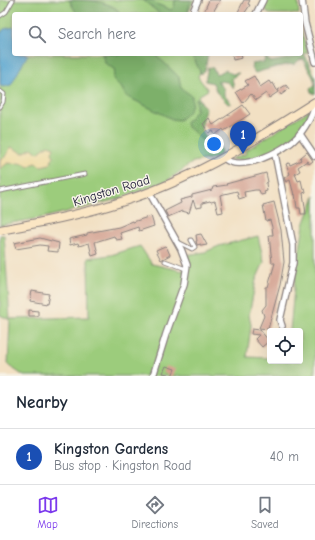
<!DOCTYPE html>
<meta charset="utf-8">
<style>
body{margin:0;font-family:"Comic Neue",sans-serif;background:#f2f2f3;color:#1f2937}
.controls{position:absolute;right:12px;bottom:12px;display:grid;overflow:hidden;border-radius:4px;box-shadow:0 4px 16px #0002}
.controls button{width:36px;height:36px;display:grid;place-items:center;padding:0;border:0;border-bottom:1px solid #e0e1e3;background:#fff;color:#1f2937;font:20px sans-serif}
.you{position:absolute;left:214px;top:144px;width:14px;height:14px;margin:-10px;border:3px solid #fff;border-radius:50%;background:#1a73e8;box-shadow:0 0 0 6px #1a73e833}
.badge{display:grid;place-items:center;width:26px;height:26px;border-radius:50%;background:#7c3aed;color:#fff;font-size:13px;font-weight:700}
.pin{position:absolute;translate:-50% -33px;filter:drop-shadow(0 1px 2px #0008)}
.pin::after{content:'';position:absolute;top:21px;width:14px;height:12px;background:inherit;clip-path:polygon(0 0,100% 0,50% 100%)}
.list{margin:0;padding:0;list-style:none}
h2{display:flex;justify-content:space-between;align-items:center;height:52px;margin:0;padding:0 16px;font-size:17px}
h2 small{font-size:13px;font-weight:400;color:#747a83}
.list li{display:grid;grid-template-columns:26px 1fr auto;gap:12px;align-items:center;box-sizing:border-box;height:56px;padding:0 16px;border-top:1px solid #e0e1e3}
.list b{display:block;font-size:15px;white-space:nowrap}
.list p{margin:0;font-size:13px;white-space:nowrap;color:#747a83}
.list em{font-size:13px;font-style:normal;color:#747a83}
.icon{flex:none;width:22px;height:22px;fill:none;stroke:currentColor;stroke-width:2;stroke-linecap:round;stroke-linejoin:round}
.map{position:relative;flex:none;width:315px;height:376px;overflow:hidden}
.search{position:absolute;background:#fff;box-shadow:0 4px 16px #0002;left:12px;right:12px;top:12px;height:44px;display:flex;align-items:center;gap:10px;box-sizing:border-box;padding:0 14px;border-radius:4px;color:#747a83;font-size:15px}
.sheet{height:108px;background:#fff}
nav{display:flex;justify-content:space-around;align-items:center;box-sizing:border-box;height:56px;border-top:1px solid #e0e1e3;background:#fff;font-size:11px;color:#747a83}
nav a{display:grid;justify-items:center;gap:2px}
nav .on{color:#7c3aed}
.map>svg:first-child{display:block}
.green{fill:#9ccc7b;stroke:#5f775b}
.forest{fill:#7db06b;stroke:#506953}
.sand{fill:#eeda9e;stroke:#887e6c}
.water{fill:#57a5d0;stroke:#3c6486}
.building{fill:#d3a08f}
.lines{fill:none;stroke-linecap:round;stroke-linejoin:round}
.lane-casing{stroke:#8a817f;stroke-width:5}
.street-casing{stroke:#8a817f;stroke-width:8}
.secondary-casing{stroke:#8a817f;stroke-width:10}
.lane{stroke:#fff;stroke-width:3}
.street{stroke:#fff;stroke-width:5.5}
.secondary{stroke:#fbe6c4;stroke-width:8}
.labels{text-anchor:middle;stroke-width:3;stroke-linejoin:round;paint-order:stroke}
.street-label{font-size:13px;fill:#22223b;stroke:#f7f3e8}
</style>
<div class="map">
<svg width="315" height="376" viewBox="0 0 315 376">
<rect width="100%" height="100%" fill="#f7f3e8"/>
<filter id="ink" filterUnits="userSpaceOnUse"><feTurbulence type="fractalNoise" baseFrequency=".025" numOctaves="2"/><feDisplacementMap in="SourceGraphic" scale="8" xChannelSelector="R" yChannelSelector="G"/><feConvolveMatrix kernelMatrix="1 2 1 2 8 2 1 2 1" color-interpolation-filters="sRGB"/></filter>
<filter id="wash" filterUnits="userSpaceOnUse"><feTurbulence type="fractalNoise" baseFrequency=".012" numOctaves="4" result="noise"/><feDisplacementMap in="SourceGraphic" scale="16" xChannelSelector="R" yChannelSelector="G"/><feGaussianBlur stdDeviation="0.9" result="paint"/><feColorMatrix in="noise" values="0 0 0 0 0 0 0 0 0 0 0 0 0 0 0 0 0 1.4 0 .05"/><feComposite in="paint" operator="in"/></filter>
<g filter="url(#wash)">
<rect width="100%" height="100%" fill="#f2e0c3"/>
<g class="green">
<polygon points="0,0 194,0 188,14 14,14 14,54 194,54 201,69 198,77 208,90 198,96 205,109 199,127 203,136 219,145 221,154 215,158 193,162 167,181 118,199 46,217 0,225"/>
<polygon points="265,0 298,0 299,14 269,14 264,7"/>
<polygon points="301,29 302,33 308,53 301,54"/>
<path d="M311,109V111C306,120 301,130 294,137C281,149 248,164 231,159L246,154L245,151Z"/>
<polygon points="315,196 315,376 24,376 8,365 10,320 0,315 0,235 4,235 10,319 89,317 88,258 111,255 140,246 152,264 183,271 186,255 205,252 219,246 258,236 264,262 256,280 249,315 251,325 247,357 270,358 270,361 300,361 300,331 290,331 295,278 304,225"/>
</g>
<g class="forest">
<path d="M69,0C86,0 105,0 118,10L119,14H77Z"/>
<polygon points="143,0 153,0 157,4 171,10 174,7 175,0 191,0 187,14 160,14"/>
<path d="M102,54H155L179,77L181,88L192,96C193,108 189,113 179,120L172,119L126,96L121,87L113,79L115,70L105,63Z"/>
<polygon points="192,54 208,54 205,70 201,74"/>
<path d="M305,55L315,77V94L311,92L310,88L315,85C315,76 306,69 304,59L299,60L295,64C281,65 268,69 255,73L251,67L252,64L264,62L265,57L271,62Z"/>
<polygon points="208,67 213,68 216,74 226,70 232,74 239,73 232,78 234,88 227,82 217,81 224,89 224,95 231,103 228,104 217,93 213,83 205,81"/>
<path d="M196,99H198L206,108L201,128L206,137L212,139L209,142C200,143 196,131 187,127L186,123L196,110Z"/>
</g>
<path class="sand" d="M48,145L54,147L52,153L54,156L50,164L41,166L35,163L28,167C21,160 17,165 8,163L0,169V159L5,157L11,147L23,153L32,148L38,153Z"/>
<polygon class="water" points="14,27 14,54 28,54 11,85 3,87 0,85 0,34 4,29"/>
<g id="blocks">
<g class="building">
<polygon points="209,0 220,0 212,14 203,14"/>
<polygon points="244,0 250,0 248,4 250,5 244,14 242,14 238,12"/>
<polygon points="232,54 241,54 242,58 233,60"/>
<polygon points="254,76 260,87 269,81 271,84 273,83 278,92 269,98 266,93 256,100 251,94 243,103 236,92 248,85 245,81"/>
<polygon points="286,85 289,89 281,95 278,90"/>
<polygon points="243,105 250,114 224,131 223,129 215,135 213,131 209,133 203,124 209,118 213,125"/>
<polygon points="307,152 313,161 309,164 307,161 298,167 300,171 295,174 298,181 301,180 303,189 305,188 306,192 303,193 306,214 301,214 300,208 297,208 295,194 294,195 290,180 286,182 284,178 290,174 286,164 289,163 290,165 301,160 300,158"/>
<polygon points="266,173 268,182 266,183 267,191 264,192 265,194 261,195 259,190 255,190 244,192 245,197 239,199 237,191 220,195 223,212 218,213 215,201 211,202 210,201 202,203 202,207 196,208 193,200 189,213 182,211 168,217 165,211 181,203 180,200 192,197 192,195 212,190 213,187 227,185 226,184"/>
<polygon points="274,202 281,230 284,262 280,285 268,329 259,328 264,316 262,310 266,305 266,287 268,287 275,263 272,263 269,235 273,235 272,227 270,220 266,221 263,205"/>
<polygon points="151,216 154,226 139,231 138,227 120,233 122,239 116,240 114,236 95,242 98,254 92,256 89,243 79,246 78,243 70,245 69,239 87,235 87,233 119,227 133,221 133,222"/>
<polygon points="201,234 207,245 201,246 201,244 197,245 196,241 197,241 196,235"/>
<polygon points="40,238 59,243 58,252 47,251 48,246 40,245 16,249 14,243"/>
<polygon points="165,246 167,248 170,255 161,260 156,250"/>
<polygon points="32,291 49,294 47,304 30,301"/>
<polygon points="29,310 38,311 38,316 29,316"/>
<polygon points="252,329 260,330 269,341 262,347 255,339 259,335 251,334"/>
<polygon points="166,366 175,369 172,376 168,376 168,374 163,373"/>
</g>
</g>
</g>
<g filter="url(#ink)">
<use href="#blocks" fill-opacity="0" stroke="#8a817f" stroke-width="1"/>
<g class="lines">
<defs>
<g id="lane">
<polyline points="0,16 6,12 13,0"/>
<polyline points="0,91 4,94 3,102 0,107"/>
<polyline points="0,191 85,174"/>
<polyline points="178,242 192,249 195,247 191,240"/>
<polyline points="165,261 186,269"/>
</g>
<g id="street">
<polyline points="302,0 305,23 315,62"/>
<polyline points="192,14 198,0"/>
<polyline points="256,14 263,0"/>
<polyline points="300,134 315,156"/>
<polyline points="275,154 293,245 293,263 280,320 282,326"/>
<path d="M224,158C240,173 281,152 294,140C301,134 305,127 309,120C312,114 315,109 313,103"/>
<polyline points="149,192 181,249 187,265 184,284 166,334 153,376"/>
</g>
<path id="secondary" d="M0,230C45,222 90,213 133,198C199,176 257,139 315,102"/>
</defs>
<use href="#lane" class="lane-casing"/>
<use href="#street" class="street-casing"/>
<use href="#secondary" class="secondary-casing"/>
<use href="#lane" class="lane"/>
<use href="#street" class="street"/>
<use href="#secondary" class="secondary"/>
</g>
</g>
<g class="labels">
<g class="street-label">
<text transform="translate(111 190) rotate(-17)" y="5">Kingston Road</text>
</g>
</g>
</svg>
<div class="controls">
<button><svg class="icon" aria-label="locate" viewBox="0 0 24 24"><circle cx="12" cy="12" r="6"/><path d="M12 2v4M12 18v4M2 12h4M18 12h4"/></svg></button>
</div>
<div class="you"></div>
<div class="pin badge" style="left:243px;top:154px;background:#1a4fb4">1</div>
<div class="search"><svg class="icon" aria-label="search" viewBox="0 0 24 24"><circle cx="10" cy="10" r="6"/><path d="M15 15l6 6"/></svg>Search here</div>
</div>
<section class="sheet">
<h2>Nearby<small></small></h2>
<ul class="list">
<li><span class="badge" style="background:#1a4fb4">1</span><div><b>Kingston Gardens</b><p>Bus stop · Kingston Road</p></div><em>40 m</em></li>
</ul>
</section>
<nav>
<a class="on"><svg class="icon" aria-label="map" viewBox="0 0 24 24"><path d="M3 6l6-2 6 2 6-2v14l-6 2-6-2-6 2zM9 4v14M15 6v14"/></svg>Map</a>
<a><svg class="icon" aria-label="directions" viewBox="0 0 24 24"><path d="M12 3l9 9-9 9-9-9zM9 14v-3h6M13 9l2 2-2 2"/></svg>Directions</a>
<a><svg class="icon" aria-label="saved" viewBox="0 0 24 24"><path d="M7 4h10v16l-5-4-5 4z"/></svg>Saved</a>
</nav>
